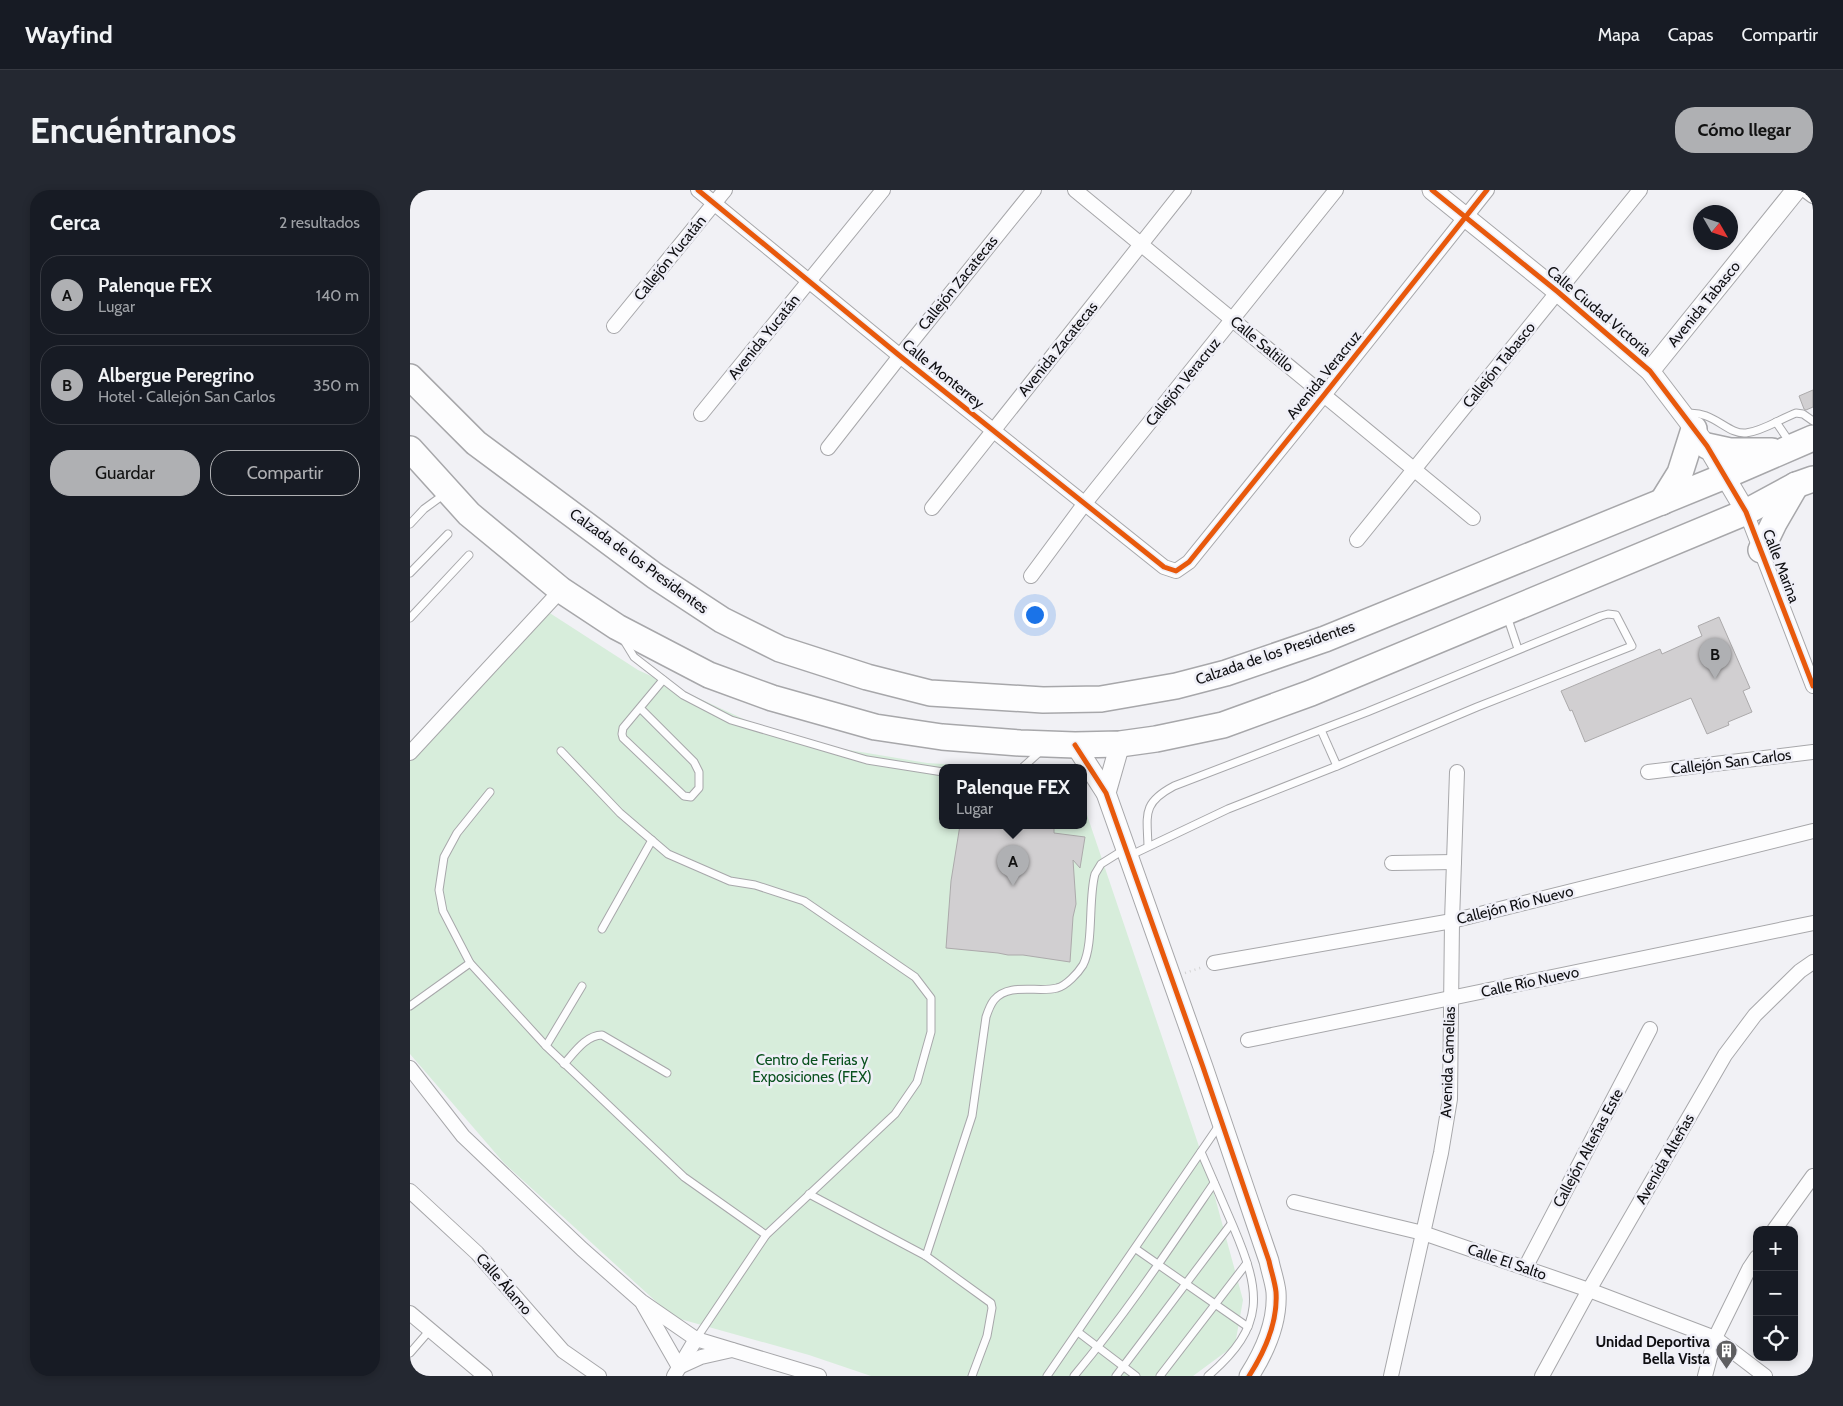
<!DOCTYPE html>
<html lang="es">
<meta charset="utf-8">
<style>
body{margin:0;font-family:Cabin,sans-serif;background:#242831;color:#f1f3f6}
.controls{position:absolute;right:15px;bottom:15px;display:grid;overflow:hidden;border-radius:10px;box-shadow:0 2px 8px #0003}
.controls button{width:45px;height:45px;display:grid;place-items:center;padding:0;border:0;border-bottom:1px solid #363941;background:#171b24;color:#f1f3f6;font:25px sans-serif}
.compass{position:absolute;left:1283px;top:15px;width:45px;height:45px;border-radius:50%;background:#171b24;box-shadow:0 2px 8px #0003;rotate:129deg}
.you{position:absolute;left:624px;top:424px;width:18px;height:18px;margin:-12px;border:4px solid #fff;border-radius:50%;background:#1a73e8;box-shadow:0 0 0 8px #1a73e833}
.badge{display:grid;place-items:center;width:32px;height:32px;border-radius:50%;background:#afb0b3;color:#111;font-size:16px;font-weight:700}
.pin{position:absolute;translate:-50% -41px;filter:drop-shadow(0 1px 2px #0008)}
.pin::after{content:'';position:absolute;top:26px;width:18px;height:15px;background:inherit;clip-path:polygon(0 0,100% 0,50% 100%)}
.popup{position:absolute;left:529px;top:574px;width:148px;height:65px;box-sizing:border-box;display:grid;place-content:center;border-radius:10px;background:#171b24;filter:drop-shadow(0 1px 4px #0005);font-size:16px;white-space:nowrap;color:#9ea1a6}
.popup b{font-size:19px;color:#f1f3f6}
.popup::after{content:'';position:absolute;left:50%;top:100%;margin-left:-10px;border:10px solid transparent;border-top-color:#171b24}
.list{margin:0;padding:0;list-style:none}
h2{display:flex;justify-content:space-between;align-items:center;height:65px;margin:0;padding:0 20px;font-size:21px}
h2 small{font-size:16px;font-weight:400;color:#9ea1a6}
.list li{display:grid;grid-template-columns:32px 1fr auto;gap:15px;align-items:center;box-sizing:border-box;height:80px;margin:0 10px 10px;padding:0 10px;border:1px solid #363941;border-radius:20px}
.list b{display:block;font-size:19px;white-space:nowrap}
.list p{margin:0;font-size:16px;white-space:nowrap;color:#9ea1a6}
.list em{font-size:16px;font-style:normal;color:#9ea1a6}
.actions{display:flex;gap:10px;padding:15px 20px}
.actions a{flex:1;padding:11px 0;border:1px solid #afb0b3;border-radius:20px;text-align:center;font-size:18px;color:#afb0b3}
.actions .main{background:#afb0b3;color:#111}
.icon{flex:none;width:28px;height:28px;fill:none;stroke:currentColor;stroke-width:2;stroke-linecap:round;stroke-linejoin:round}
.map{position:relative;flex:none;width:1403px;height:1186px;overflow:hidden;border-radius:20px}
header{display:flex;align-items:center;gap:30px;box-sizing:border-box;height:70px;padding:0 25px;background:#171b24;border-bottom:1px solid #363941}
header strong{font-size:24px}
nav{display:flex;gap:28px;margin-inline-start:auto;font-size:18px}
.intro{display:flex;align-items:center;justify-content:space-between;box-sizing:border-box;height:120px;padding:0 30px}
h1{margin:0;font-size:35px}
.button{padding:12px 22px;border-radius:20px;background:#afb0b3;color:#111;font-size:18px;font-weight:700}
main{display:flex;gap:30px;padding:0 30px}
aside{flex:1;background:#171b24;border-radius:20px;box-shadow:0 2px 8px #0003}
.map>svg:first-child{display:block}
.green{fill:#d7eddb}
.building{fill:#d1cfd1;stroke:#acaaab}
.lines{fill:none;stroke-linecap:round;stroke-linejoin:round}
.lane-casing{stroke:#a7a7aa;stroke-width:9}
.street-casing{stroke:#a7a7aa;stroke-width:16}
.secondary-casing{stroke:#a7a7aa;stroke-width:21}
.highway-casing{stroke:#a7a7aa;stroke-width:28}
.path{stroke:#d3d3d4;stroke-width:2.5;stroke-dasharray:1 4;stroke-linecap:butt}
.lane{stroke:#fdfdfe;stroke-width:7}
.street{stroke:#fdfdfe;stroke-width:14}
.secondary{stroke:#fdfdfe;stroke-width:19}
.highway{stroke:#fdfdfe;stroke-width:25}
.cycleway-casing{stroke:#efeff7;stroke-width:8}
.cycleway{stroke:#e8590c;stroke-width:5}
.labels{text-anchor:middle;stroke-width:5;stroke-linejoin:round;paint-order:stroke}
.street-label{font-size:15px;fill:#0f0f12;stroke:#efeff7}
.park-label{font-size:15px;fill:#09511e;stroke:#efeff7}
.poi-label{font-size:15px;font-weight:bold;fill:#0f0f12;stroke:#efeff7;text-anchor:end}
</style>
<header>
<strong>Wayfind</strong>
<nav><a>Mapa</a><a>Capas</a><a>Compartir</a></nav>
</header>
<div class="intro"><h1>Encuéntranos</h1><a class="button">Cómo llegar</a></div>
<main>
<aside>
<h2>Cerca<small>2 resultados</small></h2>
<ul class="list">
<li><span class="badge">A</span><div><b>Palenque FEX</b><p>Lugar</p></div><em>140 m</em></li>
<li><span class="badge">B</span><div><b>Albergue Peregrino</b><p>Hotel · Callejón San Carlos</p></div><em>350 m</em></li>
</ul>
<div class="actions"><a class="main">Guardar</a><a>Compartir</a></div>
</aside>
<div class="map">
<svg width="1403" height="1186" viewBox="0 0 1403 1186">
<rect width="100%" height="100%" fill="#f1f1f5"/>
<polygon class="green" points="132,418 228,480 379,550 517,573 580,577 533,577 533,635 673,635 673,613 800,989 833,1110 825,1155 783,1186 461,1186 399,1165 263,1127 94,973 0,864 0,563"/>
<g class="building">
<polygon points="1403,200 1403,217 1396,220 1394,219 1389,206"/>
<polygon points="1309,427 1340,498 1333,501 1342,522 1318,532 1319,535 1297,544 1281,508 1175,552 1162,520 1160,521 1151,501 1250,459 1252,464 1292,446 1288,436"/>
<polygon points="550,635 579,637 579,635 644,635 644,643 675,647 670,678 663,670 666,714 663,727 660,772 613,765 598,765 588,763 536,758 541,691"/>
</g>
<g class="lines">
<defs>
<g id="lane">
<path d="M1275,224C1303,219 1317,245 1336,243C1353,241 1370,229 1386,223L1393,224L1403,231"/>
<polyline points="1366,232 1381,254"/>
<polyline points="0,334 14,319 36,303"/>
<polyline points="0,383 38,344"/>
<polyline points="1097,426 1108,459"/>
<polyline points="0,428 59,365"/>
<polyline points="213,449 224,467 273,505 321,530 457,570 533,582"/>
<polyline points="230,518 284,572 289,582 289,598 281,607 274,606 213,548 212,544 213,538 253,490"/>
<polyline points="911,540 927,576"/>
<polyline points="151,561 210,623 258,664 320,691 345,695 394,711 505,787 521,808 521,842 507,892 485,924 356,1045"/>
<polyline points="613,577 633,559"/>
<polyline points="80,602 47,643 34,667 29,700 33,721 60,773 136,856 274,987 356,1045 286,1149"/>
<path d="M719,666L818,619L927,576L1067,517L1222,456L1206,425L1198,424L1191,426L957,522L764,596C732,613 737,624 738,656"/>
<polyline points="192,739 242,650"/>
<polyline points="0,816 60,773"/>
<polyline points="136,856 172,796"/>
<path d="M154,874C164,863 176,845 192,845L257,883"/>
<path d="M791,962C802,987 812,1011 823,1036C851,1102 857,1135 798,1186"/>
<polyline points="399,1004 516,1066 581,1113 582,1118 577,1146 562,1186"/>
<polyline points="726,1059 838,1137"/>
<path d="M516,1066L562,926L576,827C578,821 580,815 584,810C599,792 628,803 647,798C656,796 668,783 673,775C684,754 678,709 685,684L691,674L715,659"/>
<polyline points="668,1142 726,1186"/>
<polyline points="0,1163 20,1140"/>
<polyline points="637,1186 810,934"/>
<path d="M664,1186C715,1125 759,1059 804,993"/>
<polyline points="706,1186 821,1034"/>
<polyline points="750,1186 837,1073"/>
</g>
<g id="street">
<polyline points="288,0 490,166 754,377 766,381 779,372 914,205 1077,0"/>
<polyline points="665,0 1063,328"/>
<polyline points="1395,0 1403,6"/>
<polyline points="204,136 315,0"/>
<polyline points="291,224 473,0"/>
<polyline points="418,258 490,166 624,0"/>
<polyline points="522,318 774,0"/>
<polyline points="1336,322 1403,496"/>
<polyline points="947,350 1230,0"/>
<polyline points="621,386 675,313 926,0"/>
<polyline points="0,563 151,400"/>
<polyline points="1238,582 1403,562"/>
<polyline points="982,673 1044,672"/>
<polyline points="804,773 1042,731 1403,641"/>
<polyline points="838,850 1403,733"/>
<polyline points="0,878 53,946 172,1059 231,1111 286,1149 409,1186"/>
<polyline points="0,1001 67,1063 153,1161 189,1186"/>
<polyline points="884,1012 1013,1043 1179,1100 1305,1148 1355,1186"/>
<polyline points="1364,1040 1403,986"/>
<polyline points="1115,1078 1240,839"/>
<polyline points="233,1114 269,1177 291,1167 322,1160"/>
<polyline points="0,1123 75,1186"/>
<polyline points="264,1186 286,1149"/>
<polyline points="981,1186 1031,963 1040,909 1042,731 1047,582"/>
<polyline points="1132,1186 1179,1100 1315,865 1345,825 1390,781 1403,772"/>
<polyline points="1295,1186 1305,1148 1339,1079 1347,1067"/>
</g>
<g id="secondary">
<polyline points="1022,0 1148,102 1240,181 1297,256 1336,322"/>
<polyline points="1240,181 1386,0"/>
<path d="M665,555L696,603L793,877L859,1071C861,1081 865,1092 866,1102C868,1132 855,1161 839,1186"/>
<polyline points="696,603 710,554"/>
</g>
<g id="highway">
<polyline points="0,187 66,253 245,386 312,430 370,459 457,487 520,503 633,510 691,509 766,496 816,483 915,449 1315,286 1403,248"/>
<polyline points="1297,256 1320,261 1362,261"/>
<polyline points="0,259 59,324 151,400 207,437 299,485 362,508 465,537 532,547 610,553 665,555 710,554 746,549 813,535 901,503 1336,322 1386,295 1403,289"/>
<polyline points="1252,312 1270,283 1284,239"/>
<polyline points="1351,360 1364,333 1386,295"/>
</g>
</defs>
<use href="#lane" class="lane-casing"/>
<use href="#street" class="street-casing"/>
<use href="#secondary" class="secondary-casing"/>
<use href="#highway" class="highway-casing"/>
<polyline class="path" points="775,783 793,777"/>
<use href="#lane" class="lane"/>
<use href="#street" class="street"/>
<use href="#secondary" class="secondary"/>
<use href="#highway" class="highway"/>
<defs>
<g id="cycleway">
<polyline points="288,0 490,166 754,377 766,381 779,372 914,205 1077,0"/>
<polyline points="1022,0 1148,102 1240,181 1297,256 1336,322 1403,496"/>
<path d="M665,555L696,603L793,877L859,1071C861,1081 865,1092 866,1102C868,1132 855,1161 839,1186"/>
</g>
</defs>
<use href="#cycleway" class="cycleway-casing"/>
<use href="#cycleway" class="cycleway"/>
</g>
<defs>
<symbol id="building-pin" viewBox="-11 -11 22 30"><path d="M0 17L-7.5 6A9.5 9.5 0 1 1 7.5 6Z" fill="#5e5e61" stroke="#efeff7"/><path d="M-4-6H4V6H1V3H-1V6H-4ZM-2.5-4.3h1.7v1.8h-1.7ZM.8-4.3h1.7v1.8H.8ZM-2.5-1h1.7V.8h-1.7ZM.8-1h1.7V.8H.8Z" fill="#fff"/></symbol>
</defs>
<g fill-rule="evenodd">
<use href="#building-pin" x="1304" y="1148" width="25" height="34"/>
</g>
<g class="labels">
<g class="street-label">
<text transform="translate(260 68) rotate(-51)" y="5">Callejón Yucatán</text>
<text transform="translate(548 93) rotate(-51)" y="5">Callejón Zacatecas</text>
<text transform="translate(1294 114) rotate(-51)" y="5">Avenida Tabasco</text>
<text transform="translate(1189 121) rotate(40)" y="5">Calle Ciudad Victoria</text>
<text transform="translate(354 147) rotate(-51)" y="5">Avenida Yucatán</text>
<text transform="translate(852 154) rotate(40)" y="5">Calle Saltillo</text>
<text transform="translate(648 159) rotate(-51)" y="5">Avenida Zacatecas</text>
<text transform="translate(1089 175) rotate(-51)" y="5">Callejón Tabasco</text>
<text transform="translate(533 184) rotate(39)" y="5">Calle Monterrey</text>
<text transform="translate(914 185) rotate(-51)" y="5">Avenida Veracruz</text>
<text transform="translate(773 192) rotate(-51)" y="5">Callejón Veracruz</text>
<text transform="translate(229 371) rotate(36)" y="5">Calzada de los Presidentes</text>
<text transform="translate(1371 376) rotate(69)" y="5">Calle Marina</text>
<text transform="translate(865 463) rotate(-19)" y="5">Calzada de los Presidentes</text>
<text transform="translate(1321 572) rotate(-7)" y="5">Callejón San Carlos</text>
<text transform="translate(1105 715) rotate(-14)" y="5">Callejón Río Nuevo</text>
<text transform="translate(1120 792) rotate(-12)" y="5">Calle Río Nuevo</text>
<text transform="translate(1038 872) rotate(-88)" y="5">Avenida Camelias</text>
<text transform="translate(1178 958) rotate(-62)" y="5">Callejón Alteñas Este</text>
<text transform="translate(1255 969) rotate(-60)" y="5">Avenida Alteñas</text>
<text transform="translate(1097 1072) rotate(19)" y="5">Calle El Salto</text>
<text transform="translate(94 1094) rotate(49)" y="5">Calle Álamo</text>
</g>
<g class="park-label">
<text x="402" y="875">Centro de Ferias y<tspan x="402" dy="17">Exposiciones (FEX)</tspan></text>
</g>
<g class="poi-label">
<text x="1300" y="1157">Unidad Deportiva<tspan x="1300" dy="17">Bella Vista</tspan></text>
</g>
</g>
</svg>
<div class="controls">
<button>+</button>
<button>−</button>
<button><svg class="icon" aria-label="locate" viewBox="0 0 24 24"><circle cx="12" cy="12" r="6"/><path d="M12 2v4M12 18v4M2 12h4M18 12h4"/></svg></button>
</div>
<svg class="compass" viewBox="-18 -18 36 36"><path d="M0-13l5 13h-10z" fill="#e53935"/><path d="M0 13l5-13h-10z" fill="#9ea1a6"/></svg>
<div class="you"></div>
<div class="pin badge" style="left:603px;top:696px">A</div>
<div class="popup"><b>Palenque FEX</b>Lugar</div>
<div class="pin badge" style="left:1305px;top:489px">B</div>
</div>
</main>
